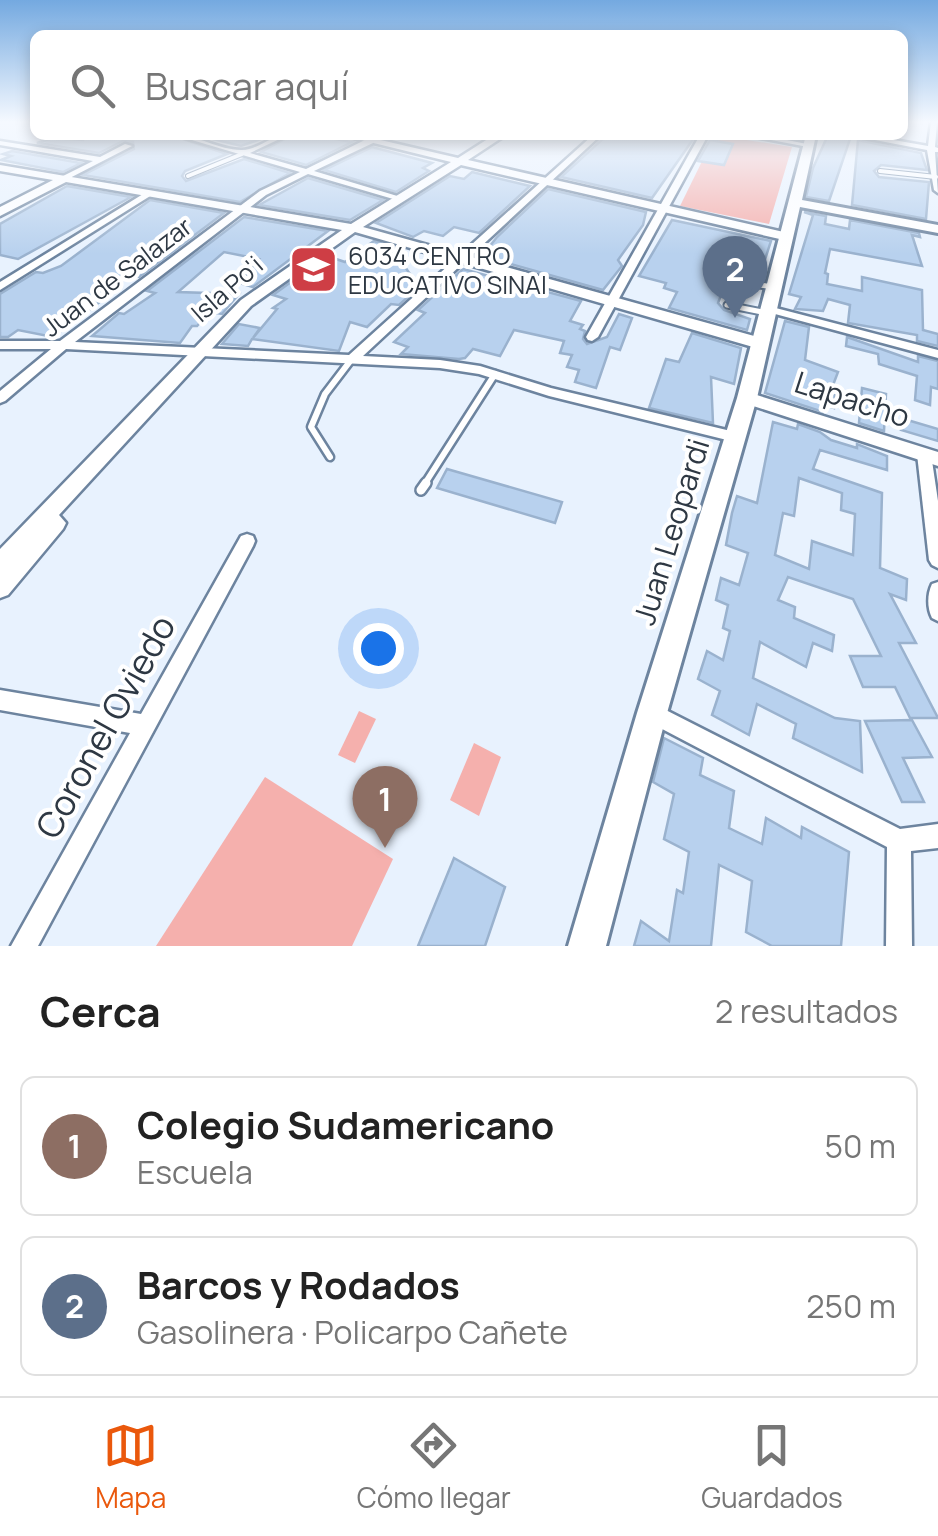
<!DOCTYPE html>
<html lang="es">
<meta charset="utf-8">
<style>
body{margin:0;font-family:Manrope,sans-serif;background:#f2f2f2;color:#222}
.you{position:absolute;left:378px;top:648px;width:35px;height:35px;margin:-25px;border:8px solid #fff;border-radius:50%;background:#1a73e8;box-shadow:0 0 0 15px #1a73e833}
.badge{display:grid;place-items:center;width:65px;height:65px;border-radius:50%;background:#ea580c;color:#fff;font-size:32px;font-weight:700}
.pin{position:absolute;translate:-50% -82px;filter:drop-shadow(0 2px 5px #0008)}
.pin::after{content:'';position:absolute;top:52px;width:35px;height:30px;background:inherit;clip-path:polygon(0 0,100% 0,50% 100%)}
.list{margin:0;padding:0;list-style:none}
h2{display:flex;justify-content:space-between;align-items:center;height:130px;margin:0;padding:0 40px;font-size:42px}
h2 small{font-size:32px;font-weight:400;color:#767676}
.list li{display:grid;grid-template-columns:65px 1fr auto;gap:30px;align-items:center;box-sizing:border-box;height:140px;margin:0 20px 20px;padding:0 20px;border:2px solid #e0e0e0;border-radius:15px}
.list b{display:block;font-size:38px;white-space:nowrap}
.list p{margin:0;font-size:32px;white-space:nowrap;color:#767676}
.list em{font-size:32px;font-style:normal;color:#767676}
.icon{flex:none;width:55px;height:55px;fill:none;stroke:currentColor;stroke-width:2;stroke-linecap:round;stroke-linejoin:round}
.map{position:relative;flex:none;width:938px;height:946px;overflow:hidden}
.search{position:absolute;background:#fff;box-shadow:0 5px 15px #0003;left:30px;right:30px;top:30px;height:110px;display:flex;align-items:center;gap:25px;box-sizing:border-box;padding:0 35px;border-radius:15px;color:#767676;font-size:38px}
.sheet{height:450px;background:#fff}
nav{display:flex;justify-content:space-around;align-items:center;box-sizing:border-box;height:140px;border-top:2px solid #e0e0e0;background:#fff;font-size:28px;color:#767676}
nav a{display:grid;justify-items:center;gap:5px}
nav .on{color:#ea580c}
.map>svg:first-child{display:block}
.green{fill:#f5b0ad}
.building{fill:#b8d1ee;stroke:#9ab2ce;stroke-width:2.5;fill-rule:evenodd}
.lines{fill:none;stroke-linecap:round;stroke-linejoin:round}
.service-far3-casing{stroke:#6d849f;stroke-width:6}
.service-far2-casing{stroke:#6d849f;stroke-width:9}
.service-far1-casing{stroke:#6d849f;stroke-width:11}
.service-casing{stroke:#6d849f;stroke-width:14}
.minor-casing{stroke:#6d849f;stroke-width:5}
.tertiary-casing{stroke:#6d849f;stroke-width:5}
.secondary-casing{stroke:#6d849f;stroke-width:6}
.service-far3{stroke:#fff;stroke-width:4}
.service-far2{stroke:#fff;stroke-width:5}
.service-far1{stroke:#fff;stroke-width:6}
.service{stroke:#fff;stroke-width:9}
.minor{fill:#fff;fill-rule:evenodd}
.tertiary{fill:#fff;fill-rule:evenodd}
.secondary{fill:#fff;fill-rule:evenodd}
.labels{text-anchor:middle;stroke-width:8;stroke-linejoin:round;paint-order:stroke}
.far-poi-label{font-size:25px;fill:#2e3843;stroke:#fff;text-anchor:start}
.far-street-label{font-size:25px;fill:#2e3843;stroke:#fff}
.street-label{font-size:30px;fill:#2e3843;stroke:#fff}
.near-street-label{font-size:35px;fill:#2e3843;stroke:#fff}
</style>
<div class="map">
<svg width="938" height="946" viewBox="0 0 938 946">
<rect width="100%" height="100%" fill="#e8f2fe"/>
<g class="green">
<polygon points="715,135 792,147 769,224 680,206"/>
<polygon points="359,711 376,719 355,763 338,755"/>
<polygon points="474,743 501,757 479,816 450,800"/>
<polygon points="265,777 393,859 352,946 156,946"/>
</g>
<g class="building">
<polygon points="84,135 171,135 227,154 185,171 182,176 186,181 244,159 290,173 240,202 83,175 134,149 133,142 123,141 99,153 37,143 52,138 83,140"/>
<polygon points="197,135 272,135 241,146"/>
<polygon points="292,135 313,135 352,142 306,165 261,152"/>
<polygon points="607,135 694,135 694,138 652,198 561,177"/>
<polygon points="828,135 845,135 850,139 829,201 806,197 813,168"/>
<polygon points="710,140 733,144 724,165 698,161"/>
<polygon points="858,140 921,153 927,170 881,165 874,171 879,177 929,182 926,219 852,205"/>
<polygon points="372,147 432,163 423,168 429,171 396,192 324,170"/>
<polygon points="12,151 81,163 63,172 1,160 11,156 3,154"/>
<polygon points="472,172 530,186 479,233 454,227 443,236 424,231 413,237 376,223 450,176 464,179"/>
<polygon points="308,178 383,200 350,220 259,205"/>
<polygon points="67,186 131,197 18,259 0,255 0,224"/>
<polygon points="548,189 646,212 643,225 618,260 622,266 603,290 482,256 497,237"/>
<polygon points="150,200 224,213 139,277 124,274 104,289 109,295 53,337 18,330 8,337 0,337 0,294 36,272 43,273 61,266"/>
<polygon points="804,212 826,216 825,224 849,229 850,220 919,233 920,237 912,235 922,266 830,249 825,273 828,274 827,284 862,291 862,277 922,290 923,330 938,334 938,346 917,341 917,335 848,323 850,305 828,299 823,311 795,309 801,297 789,294 813,215"/>
<polygon points="244,217 328,231 253,287 240,283 259,259 224,252 178,292 239,294 222,314 210,312 197,326 192,326 180,343 92,336 119,313 124,314 155,293 147,291"/>
<polygon points="672,220 771,241 759,278 729,274 718,303 724,310 750,319 747,330 669,308 677,292 664,288 666,283 639,276"/>
<polygon points="374,241 399,249 390,256 403,264 419,287 399,305 391,304 367,327 350,322 339,351 252,339 248,346 222,344 239,324 260,328 253,338 277,309 273,308 286,299 273,295 327,256 345,262"/>
<polygon points="463,269 581,301 570,321 583,325 580,329 585,331 583,339 587,344 607,337 619,314 632,318 620,350 610,347 596,388 575,382 579,370 567,367 572,355 560,353 564,341 514,330 500,356 473,349 465,358 459,359 401,354 408,347 394,342 425,313 418,310"/>
<polygon points="785,321 809,327 805,360 838,372 830,393 835,395 834,408 825,405 823,412 765,393"/>
<polygon points="692,333 741,348 734,384 711,377 713,423 649,408 666,359 679,362"/>
<polygon points="847,337 918,362 918,356 938,361 938,389 931,387 930,405 915,400 917,376 879,364 878,354 846,346"/>
<polygon points="862,388 886,394 884,431 859,423"/>
<polygon points="904,419 938,429 938,441 901,430"/>
<path d="M773,422L797,429L798,424L820,432L831,440L857,448V444L887,456V470L820,450L813,469L882,493L880,568L907,579L906,600L890,594L916,643H899L938,718H910L895,687H863L850,656H881L853,599L788,577L778,600L795,607L794,618L834,635L832,651L813,643L806,667L760,642L753,678L835,718L860,721L862,772L793,738L796,724L757,704L749,735L712,715L720,691L698,679L707,651L723,660L730,631L723,628L728,605L716,600L721,578L739,585L748,553L726,545L732,513L737,496L757,503ZM799,478L842,493L841,510L855,514L853,555L812,541L809,569L775,555L783,513L794,516Z"/>
<polygon points="447,469 562,502 555,523 437,488"/>
<polygon points="912,720 932,757 903,758 924,802 902,802 865,721"/>
<polygon points="664,738 703,758 700,775 734,791 729,828 762,844 766,818 801,838 802,827 849,852 841,946 772,946 746,932 752,881 719,865 711,946 634,946 641,921 669,941 677,890 683,893 689,852 664,839 674,794 653,782"/>
<polygon points="454,858 505,887 485,946 418,946"/>
</g>
<g class="lines">
<defs>
<g id="service-far3">
<polyline points="880,171 936,177"/>
<polyline points="188,176 242,154"/>
</g>
<g id="service-far2">
<polyline points="741,295 747,283 773,287"/>
<polyline points="727,305 767,313"/>
</g>
<g id="service-far1">
<polyline points="330,457 311,427 325,394 351,360"/>
<polyline points="424,485 495,374"/>
</g>
<polyline id="service" points="421,490 426,483"/>
<g id="minor">
<polygon points="931,122 937,122 935,147 938,148 938,152 935,152 938,193 934,190 927,150 849,135 865,135 928,146"/>
<path d="M175,135C198,135 219,150 241,150C256,151 271,135 288,135L250,153L306,169L367,139H373V143L314,171L404,198L400,201L308,174L266,195L75,342L349,355L593,135H601L363,356L440,360L480,366L551,388L735,432L742,437L735,442L549,396L479,374L440,368L66,349L5,401L0,403V391L51,349H0V341H60L260,191L300,172Z"/>
<polygon points="700,135 708,135 598,337 592,341 588,340 586,337"/>
<polygon points="745,135 762,135 812,145 808,147"/>
<polygon points="0,141 100,157 125,144 132,146 64,181 60,179 61,177 93,161 0,145"/>
<polygon points="148,191 155,193 0,290 0,282"/>
<polygon points="768,306 938,350 938,358 764,311 762,309"/>
<polygon points="924,449 931,454 938,501 938,568 932,565 929,560 917,454"/>
<polygon points="247,534 253,536 255,541 253,546 38,946 11,946 130,733 0,710 0,690 141,714 241,536"/>
<path d="M938,582V621L932,618C927,608 927,594 932,584Z"/>
<polygon points="652,703 900,829 938,824 938,848 911,851 912,946 886,946 887,847 645,720 642,713 645,706"/>
</g>
<g id="tertiary">
<polygon points="341,135 359,135 458,158 494,135 506,135 468,160 788,233 788,239 784,240 461,165 363,227 765,339 767,343 765,347 753,347 355,232 251,306 59,515 66,523 63,529 8,595 0,598 0,549 241,300 342,230 66,182 0,216 0,207 53,180 0,171 0,165 351,224 451,162"/>
<polygon points="747,392 938,452 938,466 741,402 738,398"/>
</g>
<polygon id="secondary" points="806,135 816,135 802,200 938,225 938,233 800,207 757,398 667,713 606,946 568,946 637,713 737,398"/>
</defs>
<use href="#service-far3" class="service-far3-casing"/>
<use href="#service-far2" class="service-far2-casing"/>
<use href="#service-far1" class="service-far1-casing"/>
<use href="#service" class="service-casing"/>
<use href="#minor" class="minor-casing"/>
<use href="#tertiary" class="tertiary-casing"/>
<use href="#secondary" class="secondary-casing"/>
<use href="#service-far3" class="service-far3"/>
<use href="#service-far2" class="service-far2"/>
<use href="#service-far1" class="service-far1"/>
<use href="#service" class="service"/>
<use href="#minor" class="minor"/>
<use href="#tertiary" class="tertiary"/>
<use href="#secondary" class="secondary"/>
</g>
<linearGradient id="sky" x2="0" y2="1"><stop stop-color="#74a9e0"/><stop offset="0.48" stop-color="#f5f9ff"/><stop offset="1" stop-color="#f5f9ff" stop-opacity="0"/></linearGradient>
<rect width="938" height="254" fill="url(#sky)"/>
<defs>
<symbol id="school-square" viewBox="-11 -11 22 22"><rect x="-9" y="-9" width="18" height="18" rx="4" fill="#ce3e45" stroke="#fff"/><path d="M0-5L7-2L0 1L-7-2ZM-4 1L0 2.5L4 1V4Q0 6-4 4Z" fill="#fff"/></symbol>
</defs>
<g fill-rule="evenodd">
<use href="#school-square" x="286" y="242" width="55" height="55"/>
</g>
<g class="labels">
<g class="far-poi-label">
<text x="348" y="265">6034 CENTRO<tspan x="348" dy="29">EDUCATIVO SINAI</tspan></text>
</g>
<g class="far-street-label">
<text transform="translate(117 277) rotate(-37)" y="9">Juan de Salazar</text>
<text transform="translate(227 289) rotate(-41)" y="9">Isla Po'i</text>
</g>
<g class="street-label">
<text transform="translate(852 400) rotate(18)" y="10">Lapacho</text>
<text transform="translate(672 532) rotate(-73)" y="10">Juan Leopardi</text>
</g>
<g class="near-street-label">
<text transform="translate(106 727) rotate(-61)" y="12">Coronel Oviedo</text>
</g>
</g>
</svg>
<div class="you"></div>
<div class="pin badge" style="left:385px;top:848px;background:#8d6e63">1</div>
<div class="pin badge" style="left:735px;top:318px;background:#5c6f8a">2</div>
<div class="search"><svg class="icon" aria-label="search" viewBox="0 0 24 24"><circle cx="10" cy="10" r="6"/><path d="M15 15l6 6"/></svg>Buscar aquí</div>
</div>
<section class="sheet">
<h2>Cerca<small>2 resultados</small></h2>
<ul class="list">
<li><span class="badge" style="background:#8d6e63">1</span><div><b>Colegio Sudamericano</b><p>Escuela</p></div><em>50 m</em></li>
<li><span class="badge" style="background:#5c6f8a">2</span><div><b>Barcos y Rodados</b><p>Gasolinera · Policarpo Cañete</p></div><em>250 m</em></li>
</ul>
</section>
<nav>
<a class="on"><svg class="icon" aria-label="map" viewBox="0 0 24 24"><path d="M3 6l6-2 6 2 6-2v14l-6 2-6-2-6 2zM9 4v14M15 6v14"/></svg>Mapa</a>
<a><svg class="icon" aria-label="directions" viewBox="0 0 24 24"><path d="M12 3l9 9-9 9-9-9zM9 14v-3h6M13 9l2 2-2 2"/></svg>Cómo llegar</a>
<a><svg class="icon" aria-label="saved" viewBox="0 0 24 24"><path d="M7 4h10v16l-5-4-5 4z"/></svg>Guardados</a>
</nav>
